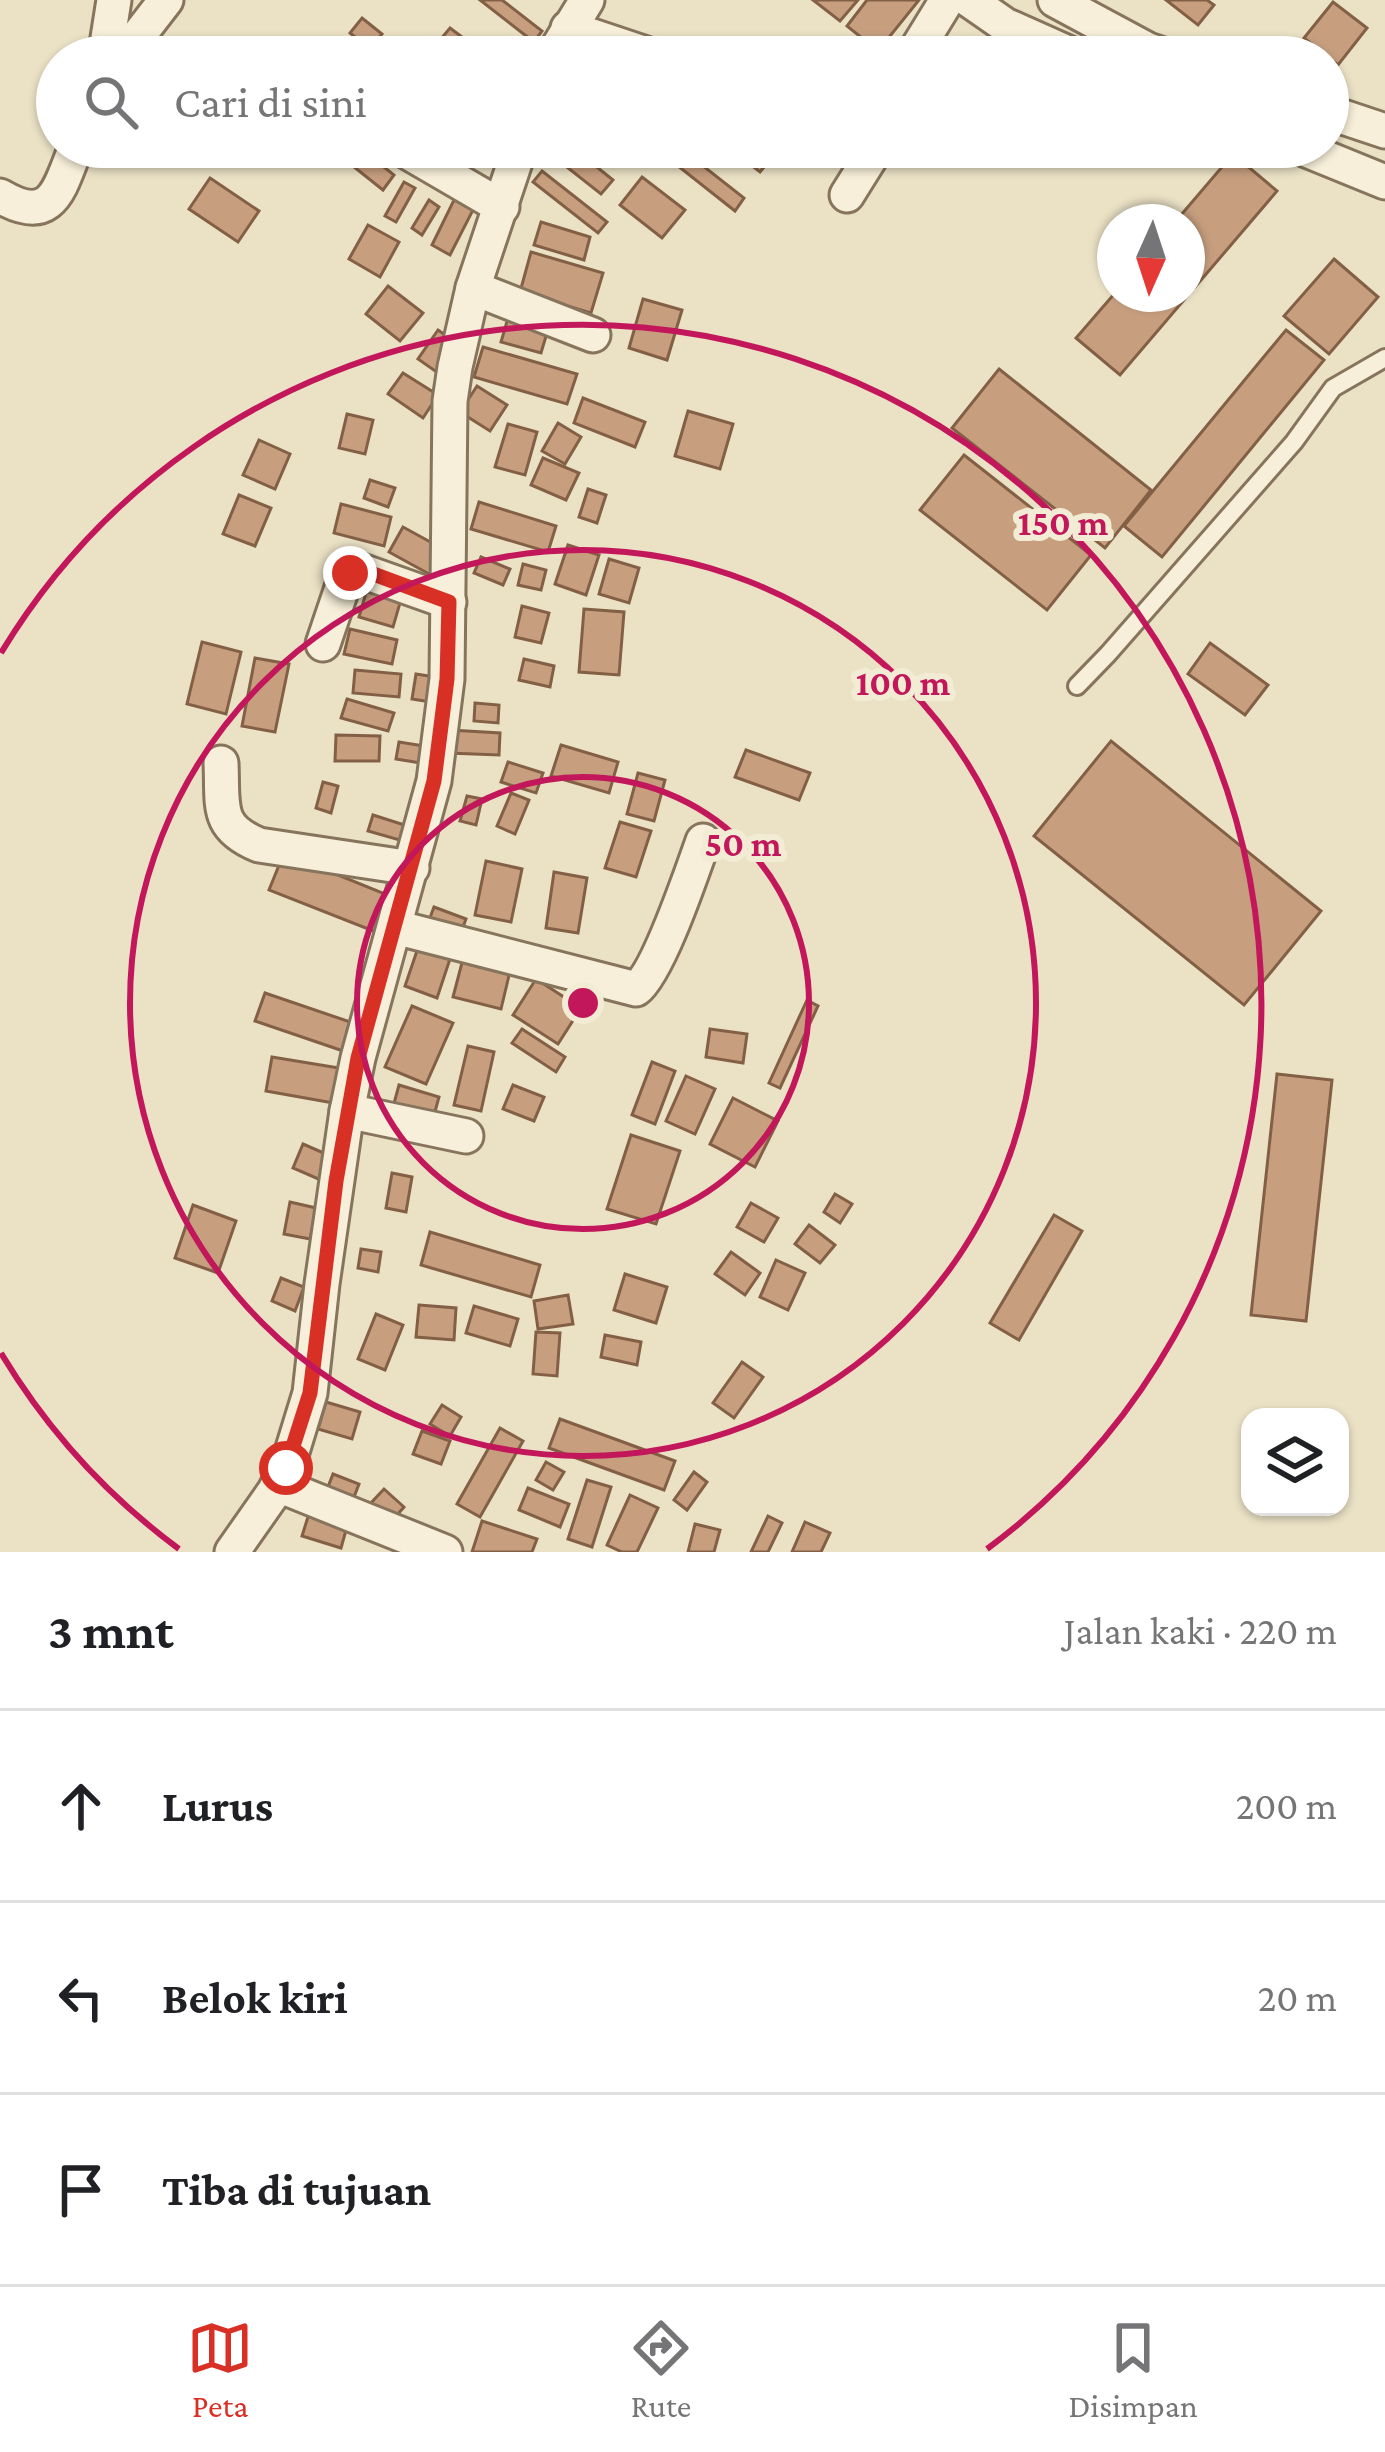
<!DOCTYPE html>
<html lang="id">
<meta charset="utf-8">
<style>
body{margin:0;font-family:"Crimson Pro",serif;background:#f2f2f2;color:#202124}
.controls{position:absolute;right:36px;bottom:36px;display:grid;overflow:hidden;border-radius:24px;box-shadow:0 3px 9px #0004}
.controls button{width:108px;height:108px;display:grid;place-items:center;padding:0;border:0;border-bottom:3px solid #e0e0e0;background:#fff;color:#202124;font:60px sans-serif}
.compass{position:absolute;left:1097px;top:204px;width:108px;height:108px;border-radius:50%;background:#fff;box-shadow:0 3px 9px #0004;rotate:183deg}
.stop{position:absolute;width:36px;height:36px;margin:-27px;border:9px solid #d93025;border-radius:50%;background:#fff}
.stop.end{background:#d93025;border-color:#fff;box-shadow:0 3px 12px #0008}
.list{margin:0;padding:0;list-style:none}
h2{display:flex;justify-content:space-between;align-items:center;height:156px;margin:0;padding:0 48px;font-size:51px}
h2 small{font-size:39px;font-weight:400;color:#757577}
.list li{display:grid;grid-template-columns:78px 1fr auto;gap:36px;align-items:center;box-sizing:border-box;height:192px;padding:0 48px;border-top:3px solid #e0e0e0}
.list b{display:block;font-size:45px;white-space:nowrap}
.list em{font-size:39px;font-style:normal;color:#757577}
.icon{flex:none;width:66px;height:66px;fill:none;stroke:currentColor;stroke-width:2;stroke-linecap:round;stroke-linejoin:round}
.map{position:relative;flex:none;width:1385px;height:1552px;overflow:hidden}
.search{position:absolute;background:#fff;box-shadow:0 3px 9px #0004;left:36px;right:36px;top:36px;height:132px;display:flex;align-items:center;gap:30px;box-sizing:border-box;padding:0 42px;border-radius:66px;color:#757577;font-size:45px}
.sheet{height:732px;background:#fff}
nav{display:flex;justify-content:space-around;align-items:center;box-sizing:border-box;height:168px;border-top:3px solid #e0e0e0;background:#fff;font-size:33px;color:#757577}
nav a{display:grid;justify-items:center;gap:6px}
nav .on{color:#d93025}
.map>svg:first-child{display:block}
.building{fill:#c79f7f;stroke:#836045;stroke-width:3}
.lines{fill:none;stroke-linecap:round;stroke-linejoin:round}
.lane-casing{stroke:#86745d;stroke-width:22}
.street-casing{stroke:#86745d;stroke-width:39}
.lane{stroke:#f7efd9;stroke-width:16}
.street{stroke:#f7efd9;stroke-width:33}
.route{stroke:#d93025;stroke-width:15}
.ring{fill:none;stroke:#c2185b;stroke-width:6}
.centre{fill:#c2185b;stroke:#f3ecd5;stroke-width:6}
.ring-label{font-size:36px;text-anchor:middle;font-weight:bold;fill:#c2185b;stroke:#f3ecd5;stroke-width:12;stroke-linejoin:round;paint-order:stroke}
</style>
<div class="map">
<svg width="1385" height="1552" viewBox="0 0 1385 1552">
<rect width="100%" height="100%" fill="#ebe2c6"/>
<g class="building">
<polygon points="480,0 502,0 542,31 534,42"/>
<polygon points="813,0 858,0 840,21"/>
<polygon points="867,0 919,0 878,51 847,26"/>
<polygon points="1166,0 1207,0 1214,5 1198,25"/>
<polygon points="1333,2 1367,28 1338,65 1304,38"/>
<polygon points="362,18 382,34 370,49 350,33"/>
<polygon points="450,28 474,46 465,57 450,57 435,46"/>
<polygon points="329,147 359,147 394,175 383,190"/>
<polygon points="553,147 572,147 613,180 601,194 549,153"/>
<polygon points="654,147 679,147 744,198 735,211"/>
<polygon points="728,147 759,147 772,157 760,172"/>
<polygon points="1233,154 1277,191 1120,375 1076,338 1115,293 1187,294 1187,222 1175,222"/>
<polygon points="542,171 607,222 598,233 533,182"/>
<polygon points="642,177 685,210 662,238 620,205"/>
<polygon points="210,178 259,211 238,242 189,209"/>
<polygon points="404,182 415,188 396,222 385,216"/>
<polygon points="429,200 439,207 422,235 412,228"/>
<polygon points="454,200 473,210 450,255 432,245"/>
<polygon points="541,222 590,237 584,260 534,245"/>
<polygon points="368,225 399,242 380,277 349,259"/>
<polygon points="531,252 603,273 591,313 520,292"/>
<polygon points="1334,259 1378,297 1329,354 1284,316"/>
<polygon points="388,286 423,313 400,341 366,314"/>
<polygon points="643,299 682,310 667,360 629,348"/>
<polygon points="510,311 550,323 541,353 501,342"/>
<polygon points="438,330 458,344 438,373 418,359"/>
<polygon points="1286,330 1324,360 1162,557 1124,526"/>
<polygon points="483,347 577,374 567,404 474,377"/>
<polygon points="999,369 1151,490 1105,548 952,428"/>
<polygon points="403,373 438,395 423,418 388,394"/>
<polygon points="477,386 507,405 490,431 460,412"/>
<polygon points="583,398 645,422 635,447 574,423"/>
<polygon points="688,411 733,424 720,469 675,456"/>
<polygon points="347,414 373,420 365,454 339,448"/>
<polygon points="558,423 581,437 565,464 542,451"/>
<polygon points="508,424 537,432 525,475 495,467"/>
<polygon points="259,440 290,454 275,489 243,475"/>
<polygon points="964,455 1091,555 1047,610 920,510"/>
<polygon points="543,458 579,473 566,500 531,485"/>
<polygon points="370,480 395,488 388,507 364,498"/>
<polygon points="588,489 606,495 597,523 579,517"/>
<polygon points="239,495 271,508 255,546 223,534"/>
<polygon points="479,502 556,526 548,552 471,529"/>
<polygon points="341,504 391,517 384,546 334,533"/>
<polygon points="403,527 445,550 431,575 389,552"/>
<polygon points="568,545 599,555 586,595 555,584"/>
<polygon points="481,557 510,569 503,585 474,573"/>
<polygon points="609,559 639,568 629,603 599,594"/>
<polygon points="523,564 546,570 541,590 518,585"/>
<polygon points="368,586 402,596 393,627 359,617"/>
<polygon points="522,606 549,613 541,643 515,637"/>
<polygon points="584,609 624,612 619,675 579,672"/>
<polygon points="350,629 397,640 392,664 344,654"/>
<polygon points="202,642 241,652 226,714 187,704"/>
<polygon points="1210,643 1268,685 1245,715 1188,674"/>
<polygon points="255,658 289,664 275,732 242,726"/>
<polygon points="524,659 554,666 550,687 519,680"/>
<polygon points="355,670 401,674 399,697 353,693"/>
<polygon points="416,674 435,677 431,702 412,699"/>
<polygon points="347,699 394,713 388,731 341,718"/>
<polygon points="475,703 499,705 498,723 474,721"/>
<polygon points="450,730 500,733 499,755 448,753"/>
<polygon points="336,735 380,736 379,761 335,761"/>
<polygon points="1111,741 1321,911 1244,1005 1034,836"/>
<polygon points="399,742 430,747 427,764 396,759"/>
<polygon points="561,745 618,762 609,793 551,776"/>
<polygon points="746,750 810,773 799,800 735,777"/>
<polygon points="508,762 543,773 536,793 501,782"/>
<polygon points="638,773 665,780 654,821 627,814"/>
<polygon points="323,782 338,786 331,813 316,808"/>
<polygon points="511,793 529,800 515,834 497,826"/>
<polygon points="467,796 482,799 476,825 460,821"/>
<polygon points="373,815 414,828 410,843 368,831"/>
<polygon points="620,822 651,831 636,877 605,868"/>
<polygon points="284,853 395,898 381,934 269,890"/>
<polygon points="486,861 522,869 511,922 475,915"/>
<polygon points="554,872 587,878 578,933 546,928"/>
<polygon points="434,907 466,919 460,935 428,923"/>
<polygon points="420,942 452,953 437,998 405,986"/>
<polygon points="464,955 511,967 501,1009 453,997"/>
<polygon points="536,979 581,1008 558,1044 513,1015"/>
<polygon points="265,993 362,1026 352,1054 255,1021"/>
<polygon points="807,1000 818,1006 780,1088 769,1083"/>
<polygon points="412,1006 453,1023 426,1084 385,1067"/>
<polygon points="522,1029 565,1057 556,1072 512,1043"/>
<polygon points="710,1029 747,1034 743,1063 706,1057"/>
<polygon points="468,1046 494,1052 481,1111 454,1105"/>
<polygon points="272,1057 345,1069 339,1104 266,1091"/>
<polygon points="652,1062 675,1071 655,1124 632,1115"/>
<polygon points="1277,1074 1332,1080 1306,1321 1251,1315"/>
<polygon points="686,1076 715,1089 695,1134 666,1121"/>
<polygon points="399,1085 439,1097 433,1119 393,1107"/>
<polygon points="513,1085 544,1097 534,1121 503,1109"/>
<polygon points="733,1098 778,1121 755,1167 710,1144"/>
<polygon points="631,1135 680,1151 656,1224 607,1209"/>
<polygon points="303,1144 333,1157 323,1181 293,1168"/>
<polygon points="392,1173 412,1177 406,1212 386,1208"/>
<polygon points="835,1194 852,1204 840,1223 824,1212"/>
<polygon points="290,1202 316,1208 310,1239 284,1234"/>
<polygon points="751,1203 778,1218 764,1242 737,1227"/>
<polygon points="193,1205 236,1221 218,1273 175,1258"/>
<polygon points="1054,1215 1082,1231 1019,1340 990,1323"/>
<polygon points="809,1225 835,1245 820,1263 795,1244"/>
<polygon points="430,1232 540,1265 531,1297 421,1265"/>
<polygon points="361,1249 381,1252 378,1272 358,1268"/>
<polygon points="731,1252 760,1273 745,1295 715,1274"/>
<polygon points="776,1260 805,1273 788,1310 760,1297"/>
<polygon points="625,1274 667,1287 656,1323 614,1310"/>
<polygon points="281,1278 304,1287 295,1311 272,1301"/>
<polygon points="568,1295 573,1324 538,1329 534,1301"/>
<polygon points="419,1305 456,1308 454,1340 416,1337"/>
<polygon points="474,1306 518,1319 510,1346 466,1333"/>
<polygon points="376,1314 403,1325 385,1370 358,1359"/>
<polygon points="536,1332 560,1333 557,1376 533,1374"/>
<polygon points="605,1335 641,1342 637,1365 601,1357"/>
<polygon points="742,1362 763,1377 734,1418 713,1403"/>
<polygon points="326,1402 360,1412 352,1439 318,1429"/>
<polygon points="442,1405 461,1417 450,1436 430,1424"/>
<polygon points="560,1419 675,1461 664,1490 549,1448"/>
<polygon points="500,1428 523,1441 480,1517 457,1504"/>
<polygon points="422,1431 450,1441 441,1464 413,1454"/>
<polygon points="546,1462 564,1472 553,1490 536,1480"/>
<polygon points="694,1472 707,1482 687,1510 674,1500"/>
<polygon points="333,1474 359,1484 352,1502 326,1492"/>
<polygon points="587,1480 611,1487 592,1547 568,1539"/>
<polygon points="528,1488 569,1504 560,1527 519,1510"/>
<polygon points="384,1489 404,1507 389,1524 369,1505"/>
<polygon points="630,1495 658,1508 637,1552 622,1552 607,1545"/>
<polygon points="312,1504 350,1516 341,1548 302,1536"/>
<polygon points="768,1516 782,1523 768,1552 751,1552"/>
<polygon points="482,1521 537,1539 532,1552 472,1552"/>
<polygon points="805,1522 830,1533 821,1552 792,1552"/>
<polygon points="695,1524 720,1530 714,1552 688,1552"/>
</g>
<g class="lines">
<defs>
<polyline id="lane" points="1077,686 1108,654 1294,442 1333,388 1385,358"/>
<g id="street">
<polyline points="969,0 1005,25 1077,57"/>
<polyline points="1055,0 1148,50 1169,57"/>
<polyline points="568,28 655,57"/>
<polyline points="105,57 114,0"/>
<polyline points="122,57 166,0"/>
<polyline points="552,57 587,0"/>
<polyline points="912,57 947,0"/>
<polyline points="1328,112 1385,131"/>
<polyline points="399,147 502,207"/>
<polyline points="1299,147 1385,182"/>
<polyline points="847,195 877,147"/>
<path d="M0,196C53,227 59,189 76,147"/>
<polyline points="473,288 593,335"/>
<polyline points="323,644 344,582 350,573 359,570 449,602"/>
<path d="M221,763C223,806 215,827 259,845L412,868"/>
<path d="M395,927L636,989C658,973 692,872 703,841"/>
<polyline points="347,1111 466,1136"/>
<polyline points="278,1485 445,1552"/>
<polyline points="232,1552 274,1492 287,1468 310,1393 322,1284 347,1111 358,1058 434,781 447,679 450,401 455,367 473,288 520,147"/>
</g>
</defs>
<use href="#lane" class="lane-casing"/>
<use href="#street" class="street-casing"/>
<use href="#lane" class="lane"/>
<use href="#street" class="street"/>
</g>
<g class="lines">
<polyline class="route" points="286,1468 310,1393 336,1181 358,1058 434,781 447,679 449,602 368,572 359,570 350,573"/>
</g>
<g class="ring">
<circle cx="583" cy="1003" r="226"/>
<circle cx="583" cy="1003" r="453"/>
<path d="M179 1549A679 679 0 0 1 1 1353M1 653A679 679 0 1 1 987 1549"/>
</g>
<circle cx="583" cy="1003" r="18" class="centre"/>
<g class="ring-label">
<text x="1063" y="535">150 m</text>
<text x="903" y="695">100 m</text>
<text x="743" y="856">50 m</text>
</g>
</svg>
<div class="controls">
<button><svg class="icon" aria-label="layers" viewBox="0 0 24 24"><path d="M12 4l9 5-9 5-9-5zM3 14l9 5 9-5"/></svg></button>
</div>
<svg class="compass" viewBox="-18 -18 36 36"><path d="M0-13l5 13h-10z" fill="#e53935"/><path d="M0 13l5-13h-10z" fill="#757577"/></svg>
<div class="stop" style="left:286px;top:1468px"></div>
<div class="stop end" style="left:350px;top:573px"></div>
<div class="search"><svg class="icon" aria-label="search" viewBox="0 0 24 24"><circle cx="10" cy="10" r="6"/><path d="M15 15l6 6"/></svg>Cari di sini</div>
</div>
<section class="sheet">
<h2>3 mnt<small>Jalan kaki · 220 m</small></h2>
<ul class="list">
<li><svg class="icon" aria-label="ahead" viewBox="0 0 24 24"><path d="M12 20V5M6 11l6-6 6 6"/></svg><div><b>Lurus</b></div><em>200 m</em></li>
<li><svg class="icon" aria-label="left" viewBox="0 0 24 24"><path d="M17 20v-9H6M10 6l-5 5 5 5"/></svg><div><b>Belok kiri</b></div><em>20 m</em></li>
<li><svg class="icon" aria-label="arrive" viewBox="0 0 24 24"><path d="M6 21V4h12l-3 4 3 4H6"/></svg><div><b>Tiba di tujuan</b></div></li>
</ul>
</section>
<nav>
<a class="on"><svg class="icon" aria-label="map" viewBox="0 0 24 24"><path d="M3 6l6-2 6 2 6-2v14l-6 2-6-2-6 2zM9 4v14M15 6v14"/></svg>Peta</a>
<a><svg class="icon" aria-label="directions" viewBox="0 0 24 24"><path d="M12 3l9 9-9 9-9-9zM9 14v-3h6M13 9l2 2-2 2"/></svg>Rute</a>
<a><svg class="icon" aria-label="saved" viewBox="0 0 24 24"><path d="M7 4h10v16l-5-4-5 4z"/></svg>Disimpan</a>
</nav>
